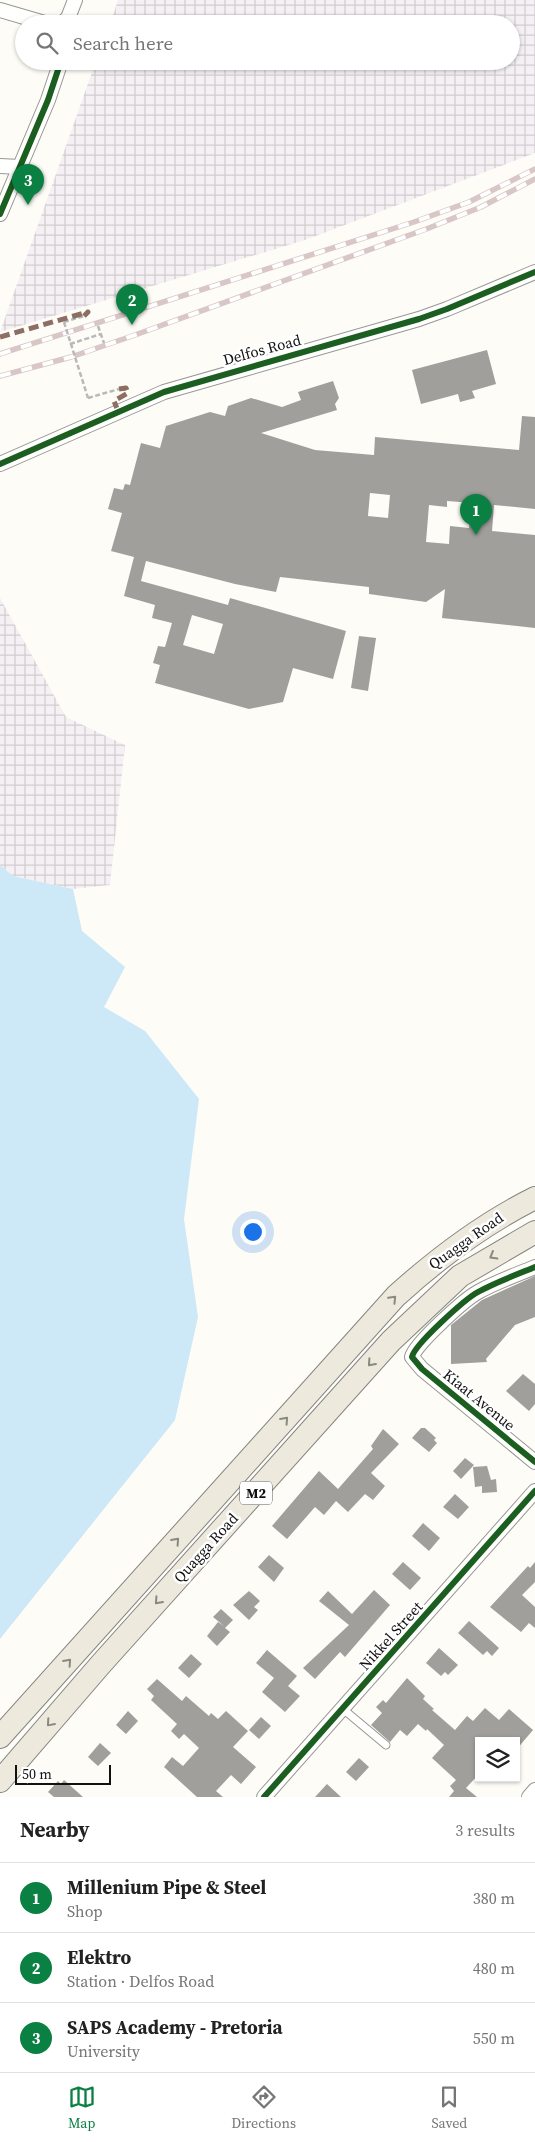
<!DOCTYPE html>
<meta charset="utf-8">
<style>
body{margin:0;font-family:"Source Serif 4",serif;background:#f2f2f2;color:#222}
.controls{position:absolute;right:15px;bottom:15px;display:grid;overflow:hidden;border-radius:0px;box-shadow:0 1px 4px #0004}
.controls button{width:45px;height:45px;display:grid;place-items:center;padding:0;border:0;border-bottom:1px solid #e0e0e0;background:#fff;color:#222;font:25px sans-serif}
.scale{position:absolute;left:15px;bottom:12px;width:96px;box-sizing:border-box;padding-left:5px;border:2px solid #111;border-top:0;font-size:14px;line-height:18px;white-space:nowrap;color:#111;-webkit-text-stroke:4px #fff;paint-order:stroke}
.you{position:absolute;left:252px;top:1231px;width:18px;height:18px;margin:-12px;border:4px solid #fff;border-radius:50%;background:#1a73e8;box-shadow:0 0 0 8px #1a73e833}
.badge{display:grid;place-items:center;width:32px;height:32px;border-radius:50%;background:#0b8043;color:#fff;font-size:16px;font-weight:700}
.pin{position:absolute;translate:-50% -41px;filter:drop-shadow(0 1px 2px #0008)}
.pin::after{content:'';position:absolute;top:26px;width:18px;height:15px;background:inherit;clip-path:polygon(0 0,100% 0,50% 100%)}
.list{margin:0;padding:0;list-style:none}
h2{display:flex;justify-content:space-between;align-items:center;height:65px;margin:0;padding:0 20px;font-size:21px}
h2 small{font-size:16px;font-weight:400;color:#767676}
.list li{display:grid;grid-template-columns:32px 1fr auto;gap:15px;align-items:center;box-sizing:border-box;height:70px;padding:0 20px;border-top:1px solid #e0e0e0}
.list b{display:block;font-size:19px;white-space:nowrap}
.list p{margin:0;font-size:16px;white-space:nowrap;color:#767676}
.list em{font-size:16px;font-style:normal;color:#767676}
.icon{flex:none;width:28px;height:28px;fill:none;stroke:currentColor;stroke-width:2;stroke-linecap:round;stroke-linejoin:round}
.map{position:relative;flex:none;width:535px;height:1797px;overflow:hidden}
.search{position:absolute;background:#fff;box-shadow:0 1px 4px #0004;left:15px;right:15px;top:15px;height:55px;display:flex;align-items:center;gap:12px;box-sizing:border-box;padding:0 18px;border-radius:28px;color:#767676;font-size:19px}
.sheet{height:275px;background:#fff}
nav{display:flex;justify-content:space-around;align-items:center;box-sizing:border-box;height:70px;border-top:1px solid #e0e0e0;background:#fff;font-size:14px;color:#767676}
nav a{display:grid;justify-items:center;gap:2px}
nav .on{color:#0b8043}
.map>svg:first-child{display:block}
.industrial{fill:url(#industrial-grid)}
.water{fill:#cde8f7}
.building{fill:#a19f9c;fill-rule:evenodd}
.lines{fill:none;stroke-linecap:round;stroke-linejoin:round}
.lane-casing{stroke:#979795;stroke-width:9}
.street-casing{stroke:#979795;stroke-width:16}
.primary-casing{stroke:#858482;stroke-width:24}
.path{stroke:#b9b9b8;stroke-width:2.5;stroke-dasharray:5 2.5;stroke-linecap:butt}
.lane{stroke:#fffffe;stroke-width:7}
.street{stroke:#fffffe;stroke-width:14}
.primary{stroke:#ede9dc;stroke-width:22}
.rail-casing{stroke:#d9c6c7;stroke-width:5.5}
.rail{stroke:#fff;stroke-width:4;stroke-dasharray:11;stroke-linecap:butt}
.path-bridge{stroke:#b9b9b8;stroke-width:2.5;stroke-dasharray:5 2.5;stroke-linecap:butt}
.quiet{stroke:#8d6e63;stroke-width:5;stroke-dasharray:10 5;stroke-linecap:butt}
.cycleway-casing{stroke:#fff;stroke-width:9}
.cycleway{stroke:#1b5e20;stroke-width:6}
.oneway{stroke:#8a8881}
.labels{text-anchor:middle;stroke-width:5;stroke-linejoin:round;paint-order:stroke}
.shield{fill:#fff;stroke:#585858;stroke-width:1}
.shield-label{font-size:14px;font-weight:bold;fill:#111}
.street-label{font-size:15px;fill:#111;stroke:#fff}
</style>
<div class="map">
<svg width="535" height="1797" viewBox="0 0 535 1797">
<defs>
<pattern id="industrial-grid" width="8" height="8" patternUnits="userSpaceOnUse" patternTransform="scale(1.25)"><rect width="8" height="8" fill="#f5f0f3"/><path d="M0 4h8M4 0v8" fill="none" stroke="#d1cdcf"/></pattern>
</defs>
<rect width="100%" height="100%" fill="#fdfcf7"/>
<g class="industrial">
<polygon points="118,0 535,0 535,153 305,240 0,332 96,61 511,61 511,24 110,24"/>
<polygon points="0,598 66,717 125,745 110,885 73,889 13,876 0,865"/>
</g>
<polygon class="water" points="0,865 13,876 73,889 82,931 125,967 104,1007 145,1031 199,1099 184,1219 198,1317 175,1420 0,1639"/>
<g class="building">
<polygon points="487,350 496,384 472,391 475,398 460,402 458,394 421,404 412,370"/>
<path d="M333,381L339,398L335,404L337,410L261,433L315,450L374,455L375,437L519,450L522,416L535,417V509L494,505L492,531L535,535V628L442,618L445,589L426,602L369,594V587L280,577L276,592L235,584L146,561L141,581L228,605L230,598L346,631L333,679L293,668L283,702L249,709L155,683L160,665L153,663L158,646L165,647L172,623L152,618L155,605L124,596L134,557L111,551L122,513L108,509L114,488L123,490L125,484L130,485L141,443L160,448L166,426L210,412L225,416L228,406L251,398L282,407L301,400L298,392ZM370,493L390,495L388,518L368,516ZM447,501L472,503L469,528L450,526L449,544L426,542L429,505L447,507ZM192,615L223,624L214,654L183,645Z"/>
<polygon points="359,636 376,638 368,691 351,688"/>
<polygon points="535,1276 535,1317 515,1325 486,1359 487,1362 451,1364 451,1325 482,1300"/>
<polygon points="523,1374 535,1384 535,1404 529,1411 506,1391"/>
<polygon points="421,1428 425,1428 436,1438 434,1440 437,1443 429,1452 412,1438"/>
<polygon points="383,1429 399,1444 371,1473 385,1486 373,1500 365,1494 348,1512 336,1501 324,1515 315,1507 287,1539 272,1526 319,1471 338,1489 373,1449 371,1446"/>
<polygon points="465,1458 474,1465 461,1479 453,1471"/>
<polygon points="487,1466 491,1480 496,1479 497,1492 482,1493 482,1486 475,1487 473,1467"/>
<polygon points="455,1494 469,1507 458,1519 443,1507"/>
<polygon points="423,1523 440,1538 429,1551 412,1536"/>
<polygon points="269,1555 284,1568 274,1582 258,1567"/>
<polygon points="403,1562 421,1578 410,1590 392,1574"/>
<polygon points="535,1562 535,1582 522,1595 535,1607 535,1628 529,1623 521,1632 490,1607 528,1566 530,1568"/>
<polygon points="374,1590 390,1605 345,1657 340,1652 315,1679 303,1668 349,1625 319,1601 328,1591 352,1614"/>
<polygon points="249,1591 260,1601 254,1607 258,1610 249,1620 233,1605"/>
<polygon points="221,1609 233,1620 225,1628 230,1632 217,1646 207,1636 218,1622 224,1626 213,1617"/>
<polygon points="469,1621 499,1648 492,1656 487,1651 483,1655 458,1633"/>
<polygon points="439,1648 458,1665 448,1675 445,1672 441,1676 426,1663"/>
<polygon points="267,1650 297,1676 288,1686 300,1696 285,1712 262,1692 274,1678 256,1663"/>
<polygon points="191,1654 202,1664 189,1678 178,1668"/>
<polygon points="407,1678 425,1696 423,1699 434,1709 432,1710 455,1730 467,1716 473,1721 485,1708 499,1720 509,1709 533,1730 516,1750 516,1741 479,1741 479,1774 466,1788 477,1797 449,1797 454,1791 450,1786 456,1780 432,1758 444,1745 427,1729 426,1731 418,1724 407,1736 400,1730 390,1742 371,1725 382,1713 376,1707 383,1700 386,1703"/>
<polygon points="157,1679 182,1701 186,1696 209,1716 211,1713 218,1719 226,1711 248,1731 233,1747 256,1767 241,1784 231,1775 216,1791 223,1797 197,1797 164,1767 172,1757 183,1766 199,1748 184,1734 179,1739 171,1731 177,1724 151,1700 154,1696 147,1689"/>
<polygon points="128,1711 138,1721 126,1734 116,1725"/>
<polygon points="261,1717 271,1726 259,1739 249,1730"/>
<polygon points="100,1743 111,1753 98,1766 88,1757"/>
<polygon points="359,1758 369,1767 356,1781 346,1772"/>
<polygon points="64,1780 83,1797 54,1797 48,1792 58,1781 61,1784"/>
<polygon points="327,1784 341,1797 315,1797"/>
</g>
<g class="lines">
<defs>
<polyline id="lane" points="343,1709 386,1745"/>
<g id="street">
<polyline points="0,10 48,24"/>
<polyline points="61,24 68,18 75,0"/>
<polyline points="0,166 20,167"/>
<polyline points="0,214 48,100 61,61"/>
<polyline points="0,464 164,392 419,319 447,309 535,272"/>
<path d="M535,1267C516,1275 496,1282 478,1292C465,1299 414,1345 412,1357L422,1369L535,1462"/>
<polyline points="264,1797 535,1491"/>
<polyline points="529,1797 535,1790"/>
</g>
<g id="primary">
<path d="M0,1737L396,1296C439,1257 483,1224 535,1198"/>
<polyline points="0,1781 101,1664 391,1341 460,1276 535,1232"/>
</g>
</defs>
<use href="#lane" class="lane-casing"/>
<use href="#street" class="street-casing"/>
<use href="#primary" class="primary-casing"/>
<g class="path">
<polyline points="64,322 84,316"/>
<polyline points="98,326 104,343"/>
<polyline points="70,344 101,334"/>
<polyline points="88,398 119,389"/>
</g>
<use href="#lane" class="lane"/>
<use href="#street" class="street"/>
<use href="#primary" class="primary"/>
<defs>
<g id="rail">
<polyline points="0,354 414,222 469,202 535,169"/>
<polyline points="0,376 71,357 135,335 429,228 481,207 535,179"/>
</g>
</defs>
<use href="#rail" class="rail-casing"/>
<use href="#rail" class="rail"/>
<polyline class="path-bridge" points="64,322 88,398"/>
<g class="quiet">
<polyline points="0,337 88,312 84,316"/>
<polyline points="118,411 114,401 128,393 126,388 119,389"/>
</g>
<defs>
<g id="cycleway">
<polyline points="0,214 48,100 61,61"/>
<polyline points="0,464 164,392 419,319 447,309 535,272"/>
<path d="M535,1267C516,1275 496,1282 478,1292C465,1299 414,1345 412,1357L422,1369L535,1462"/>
<polyline points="264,1797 535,1491"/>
</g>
</defs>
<use href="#cycleway" class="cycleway-casing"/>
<use href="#cycleway" class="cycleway"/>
</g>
<defs><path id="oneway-chevron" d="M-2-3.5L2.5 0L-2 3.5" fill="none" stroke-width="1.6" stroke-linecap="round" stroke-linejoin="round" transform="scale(1.25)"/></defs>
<g class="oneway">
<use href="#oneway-chevron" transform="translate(493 1256) rotate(150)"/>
<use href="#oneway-chevron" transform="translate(393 1299) rotate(-46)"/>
<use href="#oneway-chevron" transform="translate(371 1363) rotate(132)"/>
<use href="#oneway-chevron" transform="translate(285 1420) rotate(-48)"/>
<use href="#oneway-chevron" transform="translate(176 1541) rotate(-48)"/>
<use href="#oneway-chevron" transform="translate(158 1601) rotate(132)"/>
<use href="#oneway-chevron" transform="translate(68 1662) rotate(-48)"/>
<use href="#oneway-chevron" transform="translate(50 1723) rotate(131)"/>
</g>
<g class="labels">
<rect class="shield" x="240" y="1481.5" width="32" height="23" rx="4"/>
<g class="shield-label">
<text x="256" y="1498">M2</text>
</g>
<g class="street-label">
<text transform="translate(262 350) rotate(-15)" y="5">Delfos Road</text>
<text transform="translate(466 1241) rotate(-35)" y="5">Quagga Road</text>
<text transform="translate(479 1400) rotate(39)" y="5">Kiaat Avenue</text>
<text transform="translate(206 1548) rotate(-48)" y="5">Quagga Road</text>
<text transform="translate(391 1636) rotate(-48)" y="5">Nikkel Street</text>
</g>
</g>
</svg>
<div class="controls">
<button><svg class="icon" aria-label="layers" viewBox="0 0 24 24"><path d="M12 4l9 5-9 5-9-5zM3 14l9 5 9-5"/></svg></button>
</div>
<div class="scale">50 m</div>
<div class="you"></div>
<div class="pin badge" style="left:476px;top:535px">1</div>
<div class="pin badge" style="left:132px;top:325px">2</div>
<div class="pin badge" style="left:28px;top:205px">3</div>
<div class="search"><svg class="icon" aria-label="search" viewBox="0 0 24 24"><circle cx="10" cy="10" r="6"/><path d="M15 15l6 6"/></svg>Search here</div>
</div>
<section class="sheet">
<h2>Nearby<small>3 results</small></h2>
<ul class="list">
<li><span class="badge">1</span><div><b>Millenium Pipe &amp; Steel</b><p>Shop</p></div><em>380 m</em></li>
<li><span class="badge">2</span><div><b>Elektro</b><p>Station · Delfos Road</p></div><em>480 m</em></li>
<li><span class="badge">3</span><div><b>SAPS Academy - Pretoria</b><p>University</p></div><em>550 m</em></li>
</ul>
</section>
<nav>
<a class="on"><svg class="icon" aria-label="map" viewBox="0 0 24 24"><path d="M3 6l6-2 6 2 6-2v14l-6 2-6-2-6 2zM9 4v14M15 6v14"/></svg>Map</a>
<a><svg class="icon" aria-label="directions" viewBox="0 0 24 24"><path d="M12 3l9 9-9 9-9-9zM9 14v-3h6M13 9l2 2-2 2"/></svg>Directions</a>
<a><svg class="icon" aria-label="saved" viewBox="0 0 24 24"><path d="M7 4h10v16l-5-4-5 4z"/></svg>Saved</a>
</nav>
